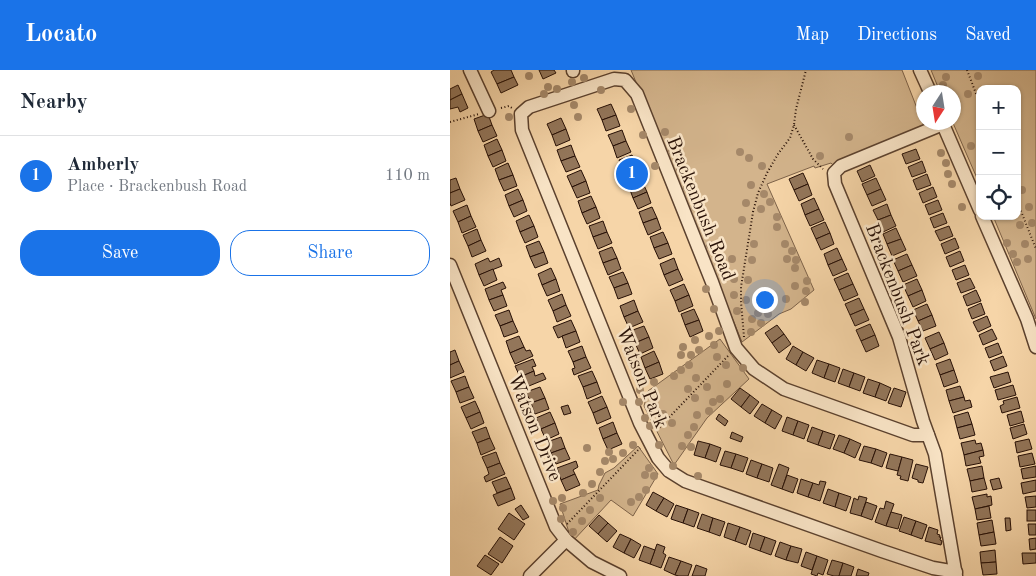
<!DOCTYPE html>
<meta charset="utf-8">
<style>
body{margin:0;font-family:"Old Standard TT",serif;background:#f2f2f3;color:#1f2937}
.controls{position:absolute;right:15px;top:15px;display:grid;overflow:hidden;border-radius:10px;box-shadow:0 1px 4px #0004}
.controls button{width:45px;height:45px;display:grid;place-items:center;padding:0;border:0;border-bottom:1px solid #e0e1e3;background:#fff;color:#1f2937;font:25px sans-serif}
.compass{position:absolute;left:466px;top:15px;width:45px;height:45px;border-radius:50%;background:#fff;box-shadow:0 1px 4px #0004;rotate:192deg}
.you{position:absolute;left:314px;top:229px;width:18px;height:18px;margin:-12px;border:4px solid #fff;border-radius:50%;background:#1a73e8;box-shadow:0 0 0 8px #1a73e833}
.badge{display:grid;place-items:center;width:32px;height:32px;border-radius:50%;background:#1a73e8;color:#fff;font-size:16px;font-weight:700}
.pin{position:absolute;translate:-50% -50%;border:2px solid #fff;box-shadow:0 1px 5px #0006}
.list{margin:0;padding:0;list-style:none}
h2{display:flex;justify-content:space-between;align-items:center;height:65px;margin:0;padding:0 20px;font-size:21px}
h2 small{font-size:16px;font-weight:400;color:#747a83}
.list li{display:grid;grid-template-columns:32px 1fr auto;gap:15px;align-items:center;box-sizing:border-box;height:80px;padding:0 20px;border-top:1px solid #e0e1e3}
.list b{display:block;font-size:19px;white-space:nowrap}
.list p{margin:0;font-size:16px;white-space:nowrap;color:#747a83}
.list em{font-size:16px;font-style:normal;color:#747a83}
.actions{display:flex;gap:10px;padding:15px 20px}
.actions a{flex:1;padding:11px 0;border:1px solid #1a73e8;border-radius:20px;text-align:center;font-size:18px;color:#1a73e8}
.actions .main{background:#1a73e8;color:#fff}
.icon{flex:none;width:28px;height:28px;fill:none;stroke:currentColor;stroke-width:2;stroke-linecap:round;stroke-linejoin:round}
.map{position:relative;flex:none;width:586px;height:506px;overflow:hidden}
header{display:flex;align-items:center;gap:30px;box-sizing:border-box;height:70px;padding:0 25px;background:#1a73e8;color:#fff}
header strong{font-size:24px}
nav{display:flex;gap:28px;margin-inline-start:auto;font-size:18px}
main{display:flex}
aside{flex:1;background:#fff}
.map>svg:first-child{display:block}
.green{fill:#d3b48c;stroke:#7d6249}
.building{fill:#93765a;stroke:#271006}
.lines{fill:none;stroke-linecap:round;stroke-linejoin:round}
.street-casing{stroke:#5b412e;stroke-width:15}
.path{stroke:#271006;stroke-width:2;stroke-dasharray:1 2.5;stroke-linecap:butt}
.street{stroke:#f9e4c6;stroke-width:12}
.tree{fill:#a58869}
.labels{text-anchor:middle;stroke-width:5;stroke-linejoin:round;paint-order:stroke}
.street-label{font-size:19px;fill:#271006;stroke:#f9e4c6}
</style>
<header>
<strong>Locato</strong>
<nav><a>Map</a><a>Directions</a><a>Saved</a></nav>
</header>
<main>
<aside>
<h2>Nearby<small></small></h2>
<ul class="list">
<li><span class="badge">1</span><div><b>Amberly</b><p>Place · Brackenbush Road</p></div><em>110 m</em></li>
</ul>
<div class="actions"><a class="main">Save</a><a>Share</a></div>
</aside>
<div class="map">
<svg width="586" height="506" viewBox="0 0 586 506">
<rect width="100%" height="100%" fill="#f6d5a8"/>
<filter id="stains"><feTurbulence type="fractalNoise" baseFrequency=".004" numOctaves="4"/><feColorMatrix values="0 0 0 0 .2 0 0 0 0 .09 0 0 0 0 .02 0 0 0 .5 -.17"/></filter>
<radialGradient id="worn" r=".72"><stop offset=".6" stop-color="#630" stop-opacity="0"/><stop offset="1" stop-color="#630" stop-opacity=".3"/></radialGradient>
<g class="green">
<polygon points="181,0 452,0 474,56 383,95 381,93 365,98 364,96 317,114 364,220 341,239 329,244 292,272"/>
<polygon points="481,0 586,0 586,249 543,146 567,146 567,19 530,19 530,115 503,53 503,22 490,22"/>
<polygon points="270,269 299,309 257,348 224,395 194,336 198,321"/>
<polygon points="188,376 208,404 183,446 161,430 122,472 110,434 148,420 149,415 155,403 164,398"/>
</g>
<g class="building">
<polygon points="44,0 61,0 64,7 47,14 41,2"/>
<polygon points="89,0 104,0 106,3 93,9"/>
<polygon points="64,7 68,15 51,23 47,14"/>
<polygon points="8,15 12,24 0,30 0,19"/>
<polygon points="12,24 18,38 10,42 8,37 0,39 0,30"/>
<polygon points="161,34 166,45 152,50 147,39"/>
<polygon points="38,44 42,55 28,61 24,49"/>
<polygon points="166,45 170,56 156,61 152,50"/>
<polygon points="111,48 116,59 102,65 97,54"/>
<polygon points="42,55 47,66 33,72 28,61"/>
<polygon points="116,59 120,70 106,76 102,65"/>
<polygon points="172,60 176,71 163,76 158,65"/>
<polygon points="47,69 52,80 38,86 34,75"/>
<polygon points="176,71 181,82 167,88 163,76"/>
<polygon points="121,75 125,86 111,91 107,80"/>
<polygon points="466,79 470,89 456,94 452,84"/>
<polygon points="52,80 56,91 43,97 38,86"/>
<polygon points="182,85 187,96 173,101 169,90"/>
<polygon points="125,86 130,97 116,102 111,91"/>
<polygon points="472,91 476,102 462,107 458,97"/>
<polygon points="58,93 63,105 49,110 45,99"/>
<polygon points="420,95 425,106 412,112 407,101"/>
<polygon points="187,96 191,107 178,112 173,101"/>
<polygon points="131,100 136,111 122,117 117,106"/>
<polygon points="353,103 358,114 344,120 339,109"/>
<polygon points="477,104 481,115 467,120 463,110"/>
<polygon points="63,105 67,116 54,121 49,110"/>
<polygon points="6,108 10,119 0,123 0,110"/>
<polygon points="426,108 431,119 417,125 412,114"/>
<polygon points="136,111 140,123 127,128 122,117"/>
<polygon points="192,111 197,122 183,128 179,117"/>
<polygon points="358,114 362,125 349,131 344,120"/>
<polygon points="483,117 487,127 473,133 469,123"/>
<polygon points="10,119 15,130 1,136 0,133 0,123"/>
<polygon points="68,119 73,130 59,136 55,125"/>
<polygon points="431,119 436,130 422,136 417,125"/>
<polygon points="197,122 201,133 188,139 183,128"/>
<polygon points="141,126 146,137 132,143 128,131"/>
<polygon points="364,128 369,139 355,145 351,134"/>
<polygon points="73,130 77,141 64,147 59,136"/>
<polygon points="488,130 492,140 479,145 475,135"/>
<polygon points="437,134 441,145 428,150 423,140"/>
<polygon points="17,135 21,146 8,152 3,141"/>
<polygon points="146,137 150,148 137,154 132,143"/>
<polygon points="202,137 207,148 193,153 189,142"/>
<polygon points="369,139 374,150 360,156 355,145"/>
<polygon points="493,143 497,153 484,158 480,148"/>
<polygon points="79,145 84,156 70,162 66,151"/>
<polygon points="441,145 446,156 433,162 428,150"/>
<polygon points="21,146 26,157 12,163 8,152"/>
<polygon points="207,148 211,159 198,165 193,153"/>
<polygon points="153,151 157,162 143,167 139,156"/>
<polygon points="375,152 380,163 366,169 361,158"/>
<polygon points="84,156 88,167 75,173 70,162"/>
<polygon points="499,156 503,166 490,171 485,161"/>
<polygon points="446,158 451,169 437,174 433,164"/>
<polygon points="27,159 31,170 18,176 13,165"/>
<polygon points="157,162 162,173 148,179 143,167"/>
<polygon points="213,162 218,173 204,178 200,167"/>
<polygon points="380,163 384,174 371,180 366,169"/>
<polygon points="505,168 509,178 495,184 491,174"/>
<polygon points="451,169 456,180 442,186 437,174"/>
<polygon points="31,170 36,181 22,187 18,176"/>
<polygon points="89,171 94,182 80,187 76,176"/>
<polygon points="218,173 222,184 209,189 204,178"/>
<polygon points="162,177 167,188 153,193 149,182"/>
<polygon points="387,178 392,189 378,195 374,184"/>
<polygon points="510,181 514,191 500,197 496,187"/>
<polygon points="94,182 98,193 85,198 80,187"/>
<polygon points="457,184 462,195 448,201 443,190"/>
<polygon points="38,188 40,192 49,188 52,196 29,205 25,194"/>
<polygon points="167,188 171,199 158,205 153,193"/>
<polygon points="224,188 228,199 214,205 210,194"/>
<polygon points="392,189 397,200 383,206 378,195"/>
<polygon points="462,195 467,206 453,212 448,201"/>
<polygon points="515,195 519,205 506,210 502,200"/>
<polygon points="101,198 106,209 92,215 88,204"/>
<polygon points="43,199 47,210 34,216 29,205"/>
<polygon points="228,199 233,210 219,216 214,205"/>
<polygon points="173,202 178,213 164,218 159,207"/>
<polygon points="398,203 403,214 389,220 384,209"/>
<polygon points="520,208 525,218 511,223 507,213"/>
<polygon points="106,209 110,221 97,226 92,215"/>
<polygon points="467,209 472,220 458,226 453,215"/>
<polygon points="53,212 56,218 51,220 53,225 39,230 35,219"/>
<polygon points="178,213 182,224 168,229 164,218"/>
<polygon points="234,214 239,225 225,231 220,220"/>
<polygon points="403,214 408,225 394,231 389,220"/>
<polygon points="472,220 476,231 463,237 458,226"/>
<polygon points="526,220 531,231 517,236 513,226"/>
<polygon points="112,224 116,235 103,241 98,230"/>
<polygon points="53,225 57,236 44,241 39,230"/>
<polygon points="239,225 243,236 229,242 225,231"/>
<polygon points="409,228 414,239 400,245 395,234"/>
<polygon points="184,230 188,241 174,247 170,236"/>
<polygon points="531,233 535,244 522,249 518,239"/>
<polygon points="477,234 482,245 468,251 463,240"/>
<polygon points="116,235 121,246 107,252 103,241"/>
<polygon points="244,239 249,250 235,255 231,244"/>
<polygon points="414,239 419,250 405,256 400,245"/>
<polygon points="59,240 63,251 50,256 45,245"/>
<polygon points="188,241 193,252 179,258 174,247"/>
<polygon points="482,245 486,256 473,261 468,251"/>
<polygon points="537,246 541,256 528,262 523,252"/>
<polygon points="121,250 126,261 108,268 103,257"/>
<polygon points="249,250 253,261 240,267 235,255"/>
<polygon points="63,251 68,262 54,267 50,256"/>
<polygon points="420,254 425,265 411,271 406,260"/>
<polygon points="327,255 334,264 322,273 315,263"/>
<polygon points="194,256 199,267 185,273 180,261"/>
<polygon points="542,259 547,269 533,275 529,265"/>
<polygon points="126,261 130,272 116,278 112,266"/>
<polygon points="489,262 494,273 480,279 475,268"/>
<polygon points="334,264 341,274 329,283 322,273"/>
<polygon points="425,265 429,276 416,282 411,271"/>
<polygon points="69,266 74,277 60,283 56,271"/>
<polygon points="199,267 203,278 190,284 185,273"/>
<polygon points="494,273 498,284 485,290 480,279"/>
<polygon points="548,273 552,283 539,288 535,278"/>
<polygon points="132,276 136,287 123,292 118,281"/>
<polygon points="343,276 353,282 346,295 336,289"/>
<polygon points="74,277 76,281 80,280 83,286 65,294 60,283"/>
<polygon points="5,280 9,291 0,295 0,282"/>
<polygon points="204,281 209,292 195,298 191,287"/>
<polygon points="353,282 364,288 356,301 346,295"/>
<polygon points="553,286 557,296 544,301 540,291"/>
<polygon points="136,287 141,298 124,305 122,299 125,298 123,292"/>
<polygon points="83,289 86,296 82,297 84,301 70,307 65,296"/>
<polygon points="500,289 504,300 490,305 486,294"/>
<polygon points="367,290 379,294 374,308 362,303"/>
<polygon points="9,291 14,302 0,308 0,295"/>
<polygon points="209,292 213,304 200,309 195,298"/>
<polygon points="379,294 390,298 385,312 374,308"/>
<polygon points="393,299 404,303 399,317 388,313"/>
<polygon points="504,300 508,312 494,317 490,305"/>
<polygon points="84,301 85,306 93,303 96,309 74,318 70,307"/>
<polygon points="142,301 147,312 133,317 128,306"/>
<polygon points="558,302 561,312 544,318 540,307"/>
<polygon points="404,303 415,307 410,321 399,317"/>
<polygon points="15,306 19,317 6,322 1,311"/>
<polygon points="418,309 430,313 425,327 413,323"/>
<polygon points="147,312 151,323 137,329 133,317"/>
<polygon points="430,313 441,318 436,331 425,327"/>
<polygon points="563,315 566,325 548,330 545,320"/>
<polygon points="510,316 514,327 499,331 496,320"/>
<polygon points="19,317 24,328 10,333 6,322"/>
<polygon points="90,317 95,328 81,333 76,322"/>
<polygon points="290,318 300,325 291,337 281,329"/>
<polygon points="444,318 456,322 451,337 438,333"/>
<polygon points="300,325 309,332 300,344 291,337"/>
<polygon points="152,326 157,337 143,343 138,332"/>
<polygon points="514,327 515,331 520,330 522,337 503,343 499,331"/>
<polygon points="567,327 570,338 552,343 550,336 554,334 553,331"/>
<polygon points="95,328 99,339 85,344 81,333"/>
<polygon points="25,331 30,342 16,348 11,337"/>
<polygon points="312,334 322,340 315,353 304,346"/>
<polygon points="118,335 121,343 114,345 111,337"/>
<polygon points="157,337 161,348 147,354 143,343"/>
<polygon points="322,340 332,346 325,359 315,353"/>
<polygon points="571,341 574,352 560,356 557,345"/>
<polygon points="30,342 34,353 21,359 16,348"/>
<polygon points="100,342 105,353 91,359 86,348"/>
<polygon points="518,342 522,354 507,358 504,346"/>
<polygon points="269,344 278,351 275,356 266,349"/>
<polygon points="337,347 348,351 343,365 332,361"/>
<polygon points="348,351 359,355 354,369 343,365"/>
<polygon points="163,352 167,363 153,369 149,358"/>
<polygon points="105,353 109,364 96,370 91,359"/>
<polygon points="522,354 525,365 510,369 507,358"/>
<polygon points="574,354 577,364 563,369 560,358"/>
<polygon points="36,357 40,368 27,373 22,362"/>
<polygon points="362,357 373,361 368,375 357,371"/>
<polygon points="373,361 385,365 380,379 368,375"/>
<polygon points="282,362 293,367 291,372 280,368"/>
<polygon points="167,363 172,374 158,380 153,369"/>
<polygon points="389,365 400,369 394,383 383,379"/>
<polygon points="111,367 115,378 101,383 97,372"/>
<polygon points="40,368 45,379 31,385 27,373"/>
<polygon points="400,369 411,374 405,388 394,383"/>
<polygon points="579,369 582,379 567,383 565,372"/>
<polygon points="525,370 526,374 531,373 533,380 514,385 511,373"/>
<polygon points="248,371 260,374 255,388 244,385"/>
<polygon points="260,374 271,378 266,392 255,388"/>
<polygon points="414,376 426,379 421,393 409,390"/>
<polygon points="115,378 120,389 106,394 101,383"/>
<polygon points="426,379 437,383 432,397 421,393"/>
<polygon points="533,380 534,386 529,387 531,393 516,396 514,385"/>
<polygon points="275,381 286,384 281,398 270,395"/>
<polygon points="46,382 50,393 37,398 32,387"/>
<polygon points="582,383 585,394 570,397 568,386"/>
<polygon points="286,384 298,388 293,402 281,398"/>
<polygon points="440,384 452,387 448,401 436,398"/>
<polygon points="452,387 463,390 458,411 450,409 451,406 447,405"/>
<polygon points="301,390 312,394 307,408 296,404"/>
<polygon points="126,391 128,397 123,400 125,404 111,410 107,398"/>
<polygon points="50,393 55,404 36,412 34,407 39,404 37,398"/>
<polygon points="312,394 323,398 319,412 307,408"/>
<polygon points="329,394 339,398 332,419 321,415"/>
<polygon points="466,394 478,397 473,413 468,412 468,410 462,408"/>
<polygon points="532,396 534,408 520,411 517,399"/>
<polygon points="586,396 586,407 573,409 571,399"/>
<polygon points="125,404 130,415 116,421 111,410"/>
<polygon points="337,405 348,409 343,423 332,419"/>
<polygon points="56,407 61,418 47,423 42,412"/>
<polygon points="534,408 537,419 522,422 520,411"/>
<polygon points="549,408 552,418 543,420 540,410"/>
<polygon points="351,409 363,413 358,427 347,423"/>
<polygon points="586,410 586,421 573,424 571,413"/>
<polygon points="370,411 376,412 370,431 358,427 363,413 369,415"/>
<polygon points="61,418 65,429 48,436 43,425"/>
<polygon points="378,419 389,423 385,437 373,433"/>
<polygon points="203,422 214,428 206,441 196,435"/>
<polygon points="389,423 401,427 396,441 385,437"/>
<polygon points="537,424 537,427 541,426 542,435 525,439 522,427"/>
<polygon points="409,426 417,428 411,446 400,443 404,428 408,430"/>
<polygon points="586,426 586,437 577,438 575,427"/>
<polygon points="214,428 224,434 217,447 206,441"/>
<polygon points="436,431 444,434 436,456 425,452 430,438 434,439"/>
<polygon points="416,432 427,436 422,450 411,446"/>
<polygon points="71,435 79,447 73,450 65,439"/>
<polygon points="226,435 238,439 233,453 221,449"/>
<polygon points="539,436 541,448 527,450 525,439"/>
<polygon points="238,439 249,443 244,457 233,453"/>
<rect x="577" y="440" width="9" height="11"/>
<polygon points="441,442 452,445 448,459 436,456"/>
<polygon points="59,443 75,454 64,470 48,459"/>
<polygon points="252,444 263,448 259,462 247,458"/>
<polygon points="149,445 158,453 148,464 139,456"/>
<polygon points="454,447 466,451 461,465 449,461"/>
<polygon points="263,448 275,452 270,466 259,462"/>
<polygon points="555,448 560,448 561,460 556,461"/>
<polygon points="542,450 544,462 529,465 527,453"/>
<polygon points="466,451 477,455 472,469 461,465"/>
<polygon points="158,453 167,461 157,472 148,464"/>
<polygon points="278,453 290,457 285,471 274,467"/>
<polygon points="578,454 586,454 586,465 579,465"/>
<polygon points="290,457 301,461 296,475 285,471"/>
<polygon points="479,457 488,460 487,464 490,465 489,467 491,467 490,470 492,471 491,475 475,471"/>
<polygon points="544,462 546,474 531,476 529,465"/>
<polygon points="303,463 315,467 310,481 299,477"/>
<polygon points="170,464 181,469 174,483 163,477"/>
<polygon points="50,467 63,476 52,493 38,484"/>
<polygon points="315,467 326,471 321,485 310,481"/>
<polygon points="586,468 586,479 580,480 579,469"/>
<polygon points="181,469 191,475 184,488 174,483"/>
<polygon points="330,472 341,476 336,490 325,486"/>
<polygon points="207,474 215,477 213,483 216,485 211,498 200,494"/>
<polygon points="194,476 205,480 200,494 189,490"/>
<polygon points="341,476 352,479 348,493 336,490"/>
<polygon points="545,480 546,492 531,493 530,482"/>
<polygon points="356,482 367,486 362,500 351,496"/>
<polygon points="572,483 586,483 586,493 573,494"/>
<polygon points="35,485 49,494 41,505 27,496"/>
<polygon points="367,486 378,490 373,505 368,503 367,506 361,504"/>
<polygon points="219,487 231,491 225,505 214,500"/>
<polygon points="382,490 393,493 389,506 384,506 377,504"/>
<polygon points="231,491 242,495 238,506 229,506 225,505"/>
<polygon points="546,492 547,504 533,505 531,493"/>
<polygon points="393,493 404,497 401,506 389,506"/>
<polygon points="246,495 257,499 255,506 242,506"/>
<polygon points="408,499 419,503 418,506 406,506"/>
</g>
<g class="lines">
<defs>
<g id="street">
<polyline points="20,0 39,41"/>
<polyline points="123,0 123,1"/>
<polyline points="470,0 480,22"/>
<polyline points="492,52 530,140"/>
<polyline points="493,54 391,96 384,103 385,114 449,267 473,351 485,384 506,506"/>
<polyline points="532,146 577,249 586,277"/>
<polyline points="0,195 106,457 116,470 142,492 170,506"/>
<polyline points="478,365 463,365 334,319 304,299 286,278 262,212 187,24 175,10 164,9 79,37 71,44 72,60 190,353 208,388 219,401 235,411 432,481 483,498 506,502"/>
<polyline points="80,506 116,470"/>
</g>
</defs>
<use href="#street" class="street-casing"/>
<g class="path">
<polyline points="517,0 530,34"/>
<polyline points="51,38 59,36 62,38"/>
<polyline points="0,52 29,44"/>
<polyline points="344,55 363,89 373,99"/>
<polyline points="567,131 586,179"/>
<polyline points="294,267 291,232 291,217 303,142 308,123 317,103 328,84 340,68 344,55 346,39 356,0"/>
<polyline points="207,360 278,286"/>
<polyline points="117,454 190,378"/>
</g>
<use href="#street" class="street"/>
</g>
<g class="tree">
<circle cx="79" cy="6" r="4"/>
<circle cx="528" cy="6" r="4"/>
<circle cx="496" cy="7" r="4"/>
<circle cx="134" cy="8" r="4"/>
<circle cx="122" cy="12" r="4"/>
<circle cx="493" cy="15" r="4"/>
<circle cx="98" cy="17" r="4"/>
<circle cx="107" cy="19" r="4"/>
<circle cx="151" cy="20" r="4"/>
<circle cx="94" cy="24" r="4"/>
<circle cx="518" cy="24" r="4"/>
<circle cx="124" cy="35" r="4"/>
<circle cx="181" cy="39" r="4"/>
<circle cx="59" cy="47" r="4"/>
<circle cx="128" cy="47" r="4"/>
<circle cx="215" cy="62" r="4"/>
<circle cx="193" cy="65" r="4"/>
<circle cx="399" cy="67" r="4"/>
<circle cx="521" cy="76" r="4"/>
<circle cx="222" cy="81" r="4"/>
<circle cx="290" cy="82" r="4"/>
<circle cx="491" cy="83" r="4"/>
<circle cx="370" cy="86" r="4"/>
<circle cx="299" cy="88" r="4"/>
<circle cx="496" cy="93" r="4"/>
<circle cx="205" cy="96" r="4"/>
<circle cx="312" cy="96" r="4"/>
<circle cx="230" cy="99" r="4"/>
<circle cx="498" cy="104" r="4"/>
<circle cx="502" cy="114" r="4"/>
<circle cx="301" cy="115" r="4"/>
<circle cx="237" cy="118" r="4"/>
<circle cx="572" cy="120" r="4"/>
<circle cx="314" cy="124" r="4"/>
<circle cx="320" cy="132" r="4"/>
<circle cx="296" cy="133" r="4"/>
<circle cx="245" cy="137" r="4"/>
<circle cx="512" cy="137" r="4"/>
<circle cx="579" cy="137" r="4"/>
<circle cx="311" cy="139" r="4"/>
<circle cx="327" cy="147" r="4"/>
<circle cx="292" cy="150" r="4"/>
<circle cx="582" cy="153" r="4"/>
<circle cx="253" cy="155" r="4"/>
<circle cx="570" cy="155" r="4"/>
<circle cx="327" cy="157" r="4"/>
<circle cx="557" cy="173" r="4"/>
<circle cx="304" cy="174" r="4"/>
<circle cx="335" cy="174" r="4"/>
<circle cx="575" cy="174" r="4"/>
<circle cx="260" cy="175" r="4"/>
<circle cx="342" cy="181" r="4"/>
<circle cx="563" cy="184" r="4"/>
<circle cx="282" cy="189" r="4"/>
<circle cx="337" cy="189" r="4"/>
<circle cx="578" cy="189" r="4"/>
<circle cx="302" cy="190" r="4"/>
<circle cx="346" cy="190" r="4"/>
<circle cx="567" cy="192" r="4"/>
<circle cx="345" cy="198" r="4"/>
<circle cx="284" cy="209" r="4"/>
<circle cx="298" cy="210" r="4"/>
<circle cx="357" cy="211" r="4"/>
<circle cx="345" cy="216" r="4"/>
<circle cx="256" cy="219" r="4"/>
<circle cx="356" cy="221" r="4"/>
<circle cx="284" cy="225" r="4"/>
<circle cx="336" cy="229" r="4"/>
<circle cx="296" cy="230" r="4"/>
<circle cx="355" cy="232" r="4"/>
<circle cx="264" cy="239" r="4"/>
<circle cx="287" cy="241" r="4"/>
<circle cx="308" cy="243" r="4"/>
<circle cx="318" cy="244" r="4"/>
<circle cx="302" cy="249" r="4"/>
<circle cx="311" cy="253" r="4"/>
<circle cx="269" cy="261" r="4"/>
<circle cx="301" cy="262" r="4"/>
<circle cx="259" cy="266" r="4"/>
<circle cx="245" cy="270" r="4"/>
<circle cx="264" cy="275" r="4"/>
<circle cx="233" cy="277" r="4"/>
<circle cx="249" cy="280" r="4"/>
<circle cx="231" cy="285" r="4"/>
<circle cx="241" cy="285" r="4"/>
<circle cx="267" cy="287" r="4"/>
<circle cx="239" cy="295" r="4"/>
<circle cx="276" cy="295" r="4"/>
<circle cx="293" cy="298" r="4"/>
<circle cx="231" cy="300" r="4"/>
<circle cx="224" cy="306" r="4"/>
<circle cx="246" cy="308" r="4"/>
<circle cx="204" cy="312" r="4"/>
<circle cx="277" cy="314" r="4"/>
<circle cx="257" cy="317" r="4"/>
<circle cx="238" cy="319" r="4"/>
<circle cx="190" cy="320" r="4"/>
<circle cx="245" cy="328" r="4"/>
<circle cx="270" cy="329" r="4"/>
<circle cx="173" cy="332" r="4"/>
<circle cx="189" cy="332" r="4"/>
<circle cx="263" cy="332" r="4"/>
<circle cx="259" cy="341" r="4"/>
<circle cx="213" cy="344" r="4"/>
<circle cx="247" cy="345" r="4"/>
<circle cx="195" cy="348" r="4"/>
<circle cx="222" cy="353" r="4"/>
<circle cx="200" cy="356" r="4"/>
<circle cx="244" cy="357" r="4"/>
<circle cx="238" cy="365" r="4"/>
<circle cx="183" cy="375" r="4"/>
<circle cx="209" cy="375" r="4"/>
<circle cx="232" cy="376" r="4"/>
<circle cx="241" cy="377" r="4"/>
<circle cx="137" cy="378" r="4"/>
<circle cx="159" cy="382" r="4"/>
<circle cx="173" cy="383" r="4"/>
<circle cx="163" cy="389" r="4"/>
<circle cx="155" cy="391" r="4"/>
<circle cx="223" cy="396" r="4"/>
<circle cx="199" cy="398" r="4"/>
<circle cx="150" cy="402" r="4"/>
<circle cx="195" cy="405" r="4"/>
<circle cx="204" cy="406" r="4"/>
<circle cx="248" cy="406" r="4"/>
<circle cx="142" cy="414" r="4"/>
<circle cx="196" cy="420" r="4"/>
<circle cx="133" cy="423" r="4"/>
<circle cx="189" cy="427" r="4"/>
<circle cx="112" cy="428" r="4"/>
<circle cx="150" cy="428" r="4"/>
<circle cx="103" cy="431" r="4"/>
<circle cx="181" cy="432" r="4"/>
<circle cx="113" cy="438" r="4"/>
<circle cx="140" cy="440" r="4"/>
<circle cx="111" cy="449" r="4"/>
<circle cx="132" cy="451" r="4"/>
<circle cx="123" cy="462" r="4"/>
</g>
<g class="labels">
<g class="street-label">
<text transform="translate(252 138) rotate(68)" y="7">Brackenbush Road</text>
<text transform="translate(449 224) rotate(69)" y="7">Brackenbush Park</text>
<text transform="translate(193 307) rotate(68)" y="7">Watson Park</text>
<text transform="translate(86 357) rotate(68)" y="7">Watson Drive</text>
</g>
</g>
<rect width="100%" height="100%" filter="url(#stains)"/>
<rect width="100%" height="100%" fill="url(#worn)"/>
</svg>
<div class="controls">
<button>+</button>
<button>−</button>
<button><svg class="icon" aria-label="locate" viewBox="0 0 24 24"><circle cx="12" cy="12" r="6"/><path d="M12 2v4M12 18v4M2 12h4M18 12h4"/></svg></button>
</div>
<svg class="compass" viewBox="-18 -18 36 36"><path d="M0-13l5 13h-10z" fill="#e53935"/><path d="M0 13l5-13h-10z" fill="#747a83"/></svg>
<div class="you"></div>
<div class="pin badge" style="left:182px;top:104px">1</div>
</div>
</main>
